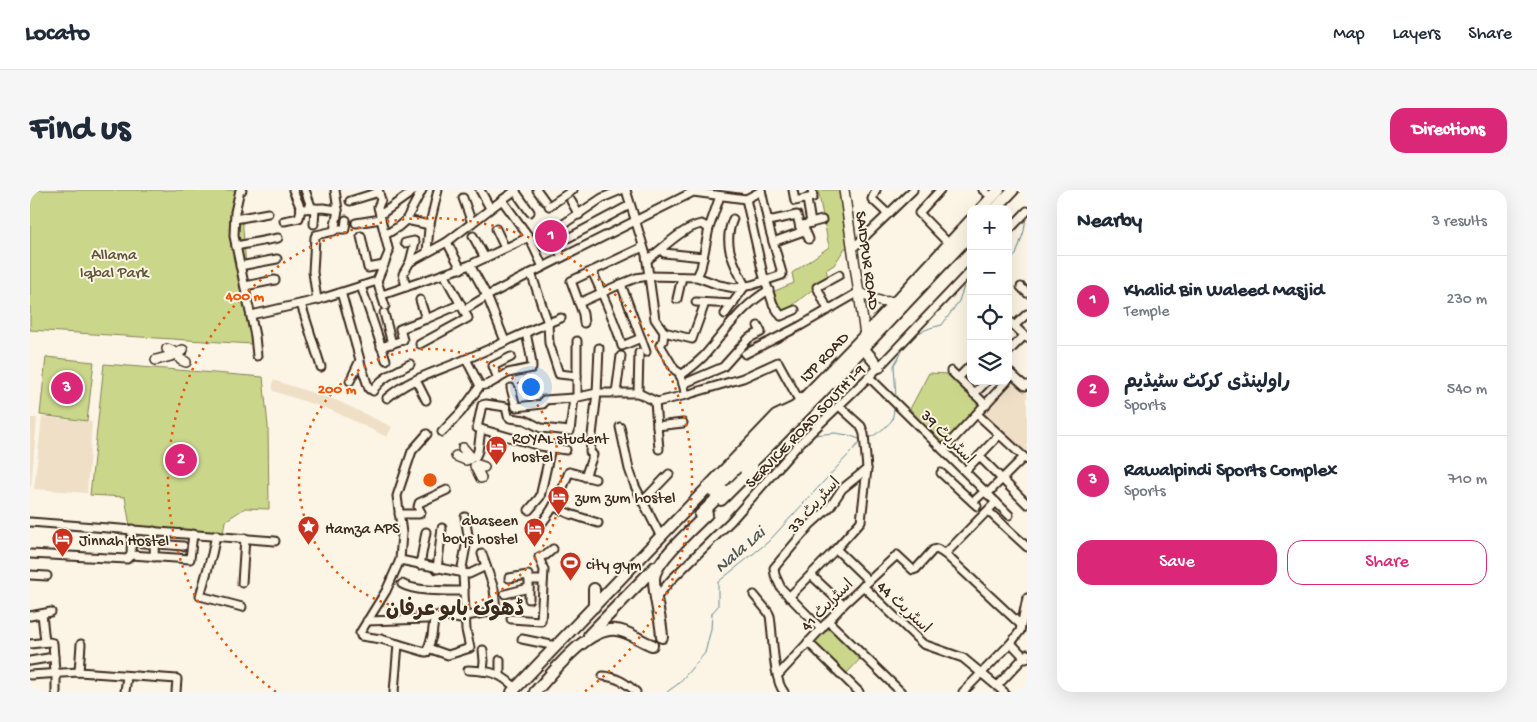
<!DOCTYPE html>
<meta charset="utf-8">
<style>
body{margin:0;font-family:"Gochi Hand","Playpen Sans Arabic",sans-serif;background:#f6f6f7;color:#1f2937}
.controls{position:absolute;right:15px;top:15px;display:grid;overflow:hidden;border-radius:10px;box-shadow:0 5px 20px #0002}
.controls button{width:45px;height:45px;display:grid;place-items:center;padding:0;border:0;border-bottom:1px solid #e0e1e3;background:#fff;color:#1f2937;font:25px sans-serif}
.you{position:absolute;left:500px;top:196px;width:18px;height:18px;margin:-12px;border:4px solid #fff;border-radius:50%;background:#1a73e8;box-shadow:0 0 0 8px #1a73e833}
.badge{display:grid;place-items:center;width:32px;height:32px;border-radius:50%;background:#db2777;color:#fff;font-size:16px;font-weight:700}
.pin{position:absolute;translate:-50% -50%;border:2px solid #fff;box-shadow:0 1px 5px #0006}
.list{margin:0;padding:0;list-style:none}
h2{display:flex;justify-content:space-between;align-items:center;height:65px;margin:0;padding:0 20px;font-size:21px}
h2 small{font-size:16px;font-weight:400;color:#747a83}
.list li{display:grid;grid-template-columns:32px 1fr auto;gap:15px;align-items:center;box-sizing:border-box;height:90px;padding:0 20px;border-top:1px solid #e0e1e3}
.list b{display:block;font-size:19px;white-space:nowrap}
.list p{margin:0;font-size:16px;white-space:nowrap;color:#747a83}
.list em{font-size:16px;font-style:normal;color:#747a83}
.actions{display:flex;gap:10px;padding:15px 20px}
.actions a{flex:1;padding:11px 0;border:1px solid #db2777;border-radius:15px;text-align:center;font-size:18px;color:#db2777}
.actions .main{background:#db2777;color:#fff}
.icon{flex:none;width:28px;height:28px;fill:none;stroke:currentColor;stroke-width:2;stroke-linecap:round;stroke-linejoin:round}
.map{position:relative;flex:none;width:997px;height:502px;overflow:hidden;border-radius:15px}
header{display:flex;align-items:center;gap:30px;box-sizing:border-box;height:70px;padding:0 25px;background:#fff;border-bottom:1px solid #e0e1e3}
header strong{font-size:24px}
nav{display:flex;gap:28px;margin-inline-start:auto;font-size:18px}
.intro{display:flex;align-items:center;justify-content:space-between;box-sizing:border-box;height:120px;padding:0 30px}
h1{margin:0;font-size:35px}
.button{padding:12px 22px;border-radius:15px;background:#db2777;color:#fff;font-size:18px;font-weight:700}
main{display:flex;gap:30px;padding:0 30px}
aside{flex:1;background:#fff;border-radius:15px;box-shadow:0 5px 20px #0002}
.map>svg:first-child{display:block}
.built{fill:#efdfc7}
.green{fill:#cad78b;stroke:#828054}
.lines{fill:none;stroke-linecap:round;stroke-linejoin:round}
.stream{stroke:#648892;stroke-width:1}
.minor-casing{stroke:#3b2a1e;stroke-width:11}
.major-casing{stroke:#3b2a1e;stroke-width:12}
.highway-casing{stroke:#3b2a1e;stroke-width:14}
.minor{stroke:#fcf5e5;stroke-width:7}
.major{stroke:#fcf5e5;stroke-width:9}
.highway{stroke:#fcf5e5;stroke-width:10}
.ring{fill:none;stroke:#e8590c;stroke-width:2.5;stroke-dasharray:2.5 5}
.labels{text-anchor:middle;stroke-width:4;stroke-linejoin:round;paint-order:stroke}
.park-label{font-size:16px;fill:#5f5539;stroke:#fcf5e5}
.street-label{font-size:16px;fill:#3b2a1e;stroke:#fcf5e5}
.poi-label{font-size:16px;fill:#3b2a1e;stroke:#fcf5e5;text-anchor:start}
.water-label{font-size:18px;font-style:italic;fill:#4f5958;stroke:#fcf5e5}
.district-label{font-size:21px;font-weight:bold;fill:#3b2a1e;stroke:#fcf5e5}
.centre{fill:#e8590c;stroke:#fcf5e5;stroke-width:2.5}
.ring-label{font-size:15px;text-anchor:middle;font-weight:bold;fill:#e8590c;stroke:#fcf5e5;stroke-width:4;stroke-linejoin:round;paint-order:stroke}
</style>
<header>
<strong>Locato</strong>
<nav><a>Map</a><a>Layers</a><a>Share</a></nav>
</header>
<div class="intro"><h1>Find us</h1><a class="button">Directions</a></div>
<main>
<div class="map">
<svg width="997" height="502" viewBox="0 0 997 502">
<rect width="100%" height="100%" fill="#fcf5e5"/>
<filter id="ink" filterUnits="userSpaceOnUse"><feTurbulence type="fractalNoise" baseFrequency=".02" numOctaves="2"/><feDisplacementMap in="SourceGraphic" scale="10" xChannelSelector="R" yChannelSelector="G"/><feConvolveMatrix kernelMatrix="1 2 1 2 8 2 1 2 1" color-interpolation-filters="sRGB"/></filter>
<g filter="url(#ink)">
<g class="built">
<polygon points="983,187 997,197 997,267 950,222"/>
<polygon points="243,190 308,211 362,237 357,247 301,220 243,201"/>
<polygon points="12,227 62,232 57,303 4,299"/>
<polygon points="0,228 7,228 1,297 0,297"/>
</g>
<g class="green">
<polygon points="0,0 210,0 222,154 0,140"/>
<polygon points="788,0 814,0 823,58 815,58 804,75 796,80 798,87 763,115 765,120 751,126 740,103 764,93 762,83 799,57"/>
<polygon points="16,167 64,172 57,231 10,225"/>
<polygon points="74,174 233,187 238,236 239,319 215,318 195,331 193,344 100,336 95,307 60,305"/>
<polygon points="899,183 919,184 951,216 912,256 880,219"/>
<polygon points="798,437 831,468 816,484 783,452"/>
</g>
<g class="lines">
<g class="stream">
<polyline points="978,71 986,65 994,41 996,27"/>
<polyline points="866,208 864,175 874,158 886,144 900,138 912,135 929,111 934,96 941,89"/>
<polyline points="766,244 775,244"/>
<polyline points="784,245 805,243 818,245 832,250"/>
<path d="M838,248C844,247 859,235 862,230C863,226 864,221 864,217"/>
<polyline points="637,502 648,494 675,463 681,439 682,423 688,416 688,392 738,352 832,250"/>
</g>
<defs>
<g id="minor">
<polyline points="212,0 210,0 205,22 204,46 225,146 227,166"/>
<polyline points="263,0 271,19 293,18 308,20"/>
<polyline points="275,0 282,19"/>
<polyline points="348,0 351,10 348,17 359,62 347,91 355,116"/>
<polyline points="450,0 460,18"/>
<polyline points="507,0 515,11"/>
<polyline points="596,0 616,65 625,129 634,142 633,151 630,155 645,180 650,183 656,205"/>
<polyline points="763,0 765,11 783,7 782,0"/>
<polyline points="846,0 842,9 858,24"/>
<polyline points="910,0 889,23 919,54"/>
<polyline points="953,0 962,7"/>
<polyline points="485,1 500,22"/>
<polyline points="433,8 442,33"/>
<polyline points="716,9 733,84 743,114 751,126 765,120"/>
<polyline points="777,9 781,33"/>
<polyline points="472,10 499,47 513,77"/>
<polyline points="320,11 349,2"/>
<polyline points="541,11 549,25"/>
<polyline points="519,16 543,0"/>
<polyline points="350,25 385,0"/>
<polyline points="205,29 238,23"/>
<polyline points="376,30 400,35"/>
<polyline points="254,31 269,28 271,19"/>
<polyline points="738,31 767,25 771,42 743,52"/>
<polyline points="326,33 351,29"/>
<polyline points="284,34 285,18"/>
<polyline points="773,35 779,49"/>
<polyline points="770,36 792,30"/>
<polyline points="305,39 315,39 316,30"/>
<polyline points="466,39 475,58"/>
<polyline points="978,41 997,21"/>
<polyline points="355,45 368,37 376,30 392,0"/>
<polyline points="331,46 338,78 354,75"/>
<polyline points="443,46 455,68"/>
<polyline points="538,48 600,15"/>
<polyline points="524,50 532,67"/>
<polyline points="501,51 529,37 572,8 591,0"/>
<polyline points="417,52 431,79"/>
<polyline points="375,53 384,51 385,52 380,72 373,84 376,97"/>
<polyline points="206,56 248,48"/>
<polyline points="823,58 883,0"/>
<polyline points="632,59 634,63 673,67"/>
<polyline points="397,62 399,38 408,0"/>
<path d="M617,70C634,58 650,39 671,34L679,38"/>
<polyline points="380,72 417,52 472,10 486,0"/>
<polyline points="440,75 457,106 475,151"/>
<polyline points="210,76 247,69"/>
<path d="M562,81C573,106 585,130 592,156L611,148"/>
<polyline points="501,83 518,133 519,153 529,184 547,186"/>
<polyline points="667,87 671,78 679,38 690,6"/>
<polyline points="591,94 616,162"/>
<polyline points="215,96 245,90"/>
<polyline points="331,96 356,170"/>
<polyline points="991,97 997,103"/>
<polyline points="311,102 330,170 320,191"/>
<polyline points="352,105 440,75 499,47"/>
<polyline points="647,109 652,87"/>
<polyline points="287,110 283,82 285,47 286,45 304,41 308,20 305,0"/>
<polyline points="390,110 396,129"/>
<polyline points="666,112 703,114"/>
<polyline points="549,113 591,94 606,88 619,86 667,87 689,95 705,98 722,95 752,85 752,83 740,41 731,0"/>
<polyline points="271,114 291,177"/>
<polyline points="434,120 457,106 513,77 663,2 716,9 731,1"/>
<polyline points="798,120 787,97 809,85"/>
<polyline points="354,123 362,154"/>
<path d="M695,124L715,96C704,73 692,55 703,29"/>
<polyline points="221,125 287,110 347,91"/>
<polyline points="978,130 997,148"/>
<polyline points="554,133 553,124 541,91 613,57"/>
<polyline points="984,136 997,124"/>
<polyline points="634,142 662,149 675,113"/>
<polyline points="390,154 438,128 414,84"/>
<polyline points="351,157 373,150 370,139 396,129 431,114"/>
<polyline points="978,162 994,146"/>
<polyline points="715,164 770,136 829,102"/>
<polyline points="436,169 450,196"/>
<polyline points="330,172 339,199"/>
<polyline points="921,181 956,215"/>
<polyline points="978,181 995,196 997,195"/>
<path d="M650,186C658,180 667,173 674,166C694,143 712,115 739,100"/>
<polyline points="839,187 979,325"/>
<polyline points="928,188 941,175"/>
<polyline points="468,189 463,176 481,167"/>
<polyline points="386,190 396,210"/>
<polyline points="653,194 693,177 719,148 731,142 728,136"/>
<polyline points="481,198 486,217 513,214 514,210 544,208 567,203 608,203 627,212 656,205 713,188 748,172 770,212"/>
<path d="M343,201C350,188 367,181 380,174"/>
<polyline points="586,203 591,166"/>
<polyline points="608,203 609,163"/>
<polyline points="944,204 957,191"/>
<polyline points="547,207 547,151"/>
<path d="M357,208C380,188 409,181 436,169C468,156 498,140 531,128"/>
<polyline points="625,212 629,259"/>
<polyline points="947,224 997,270"/>
<polyline points="627,236 653,233"/>
<polyline points="590,237 599,279 605,296 631,347"/>
<path d="M412,242L431,222L450,196L459,194L478,183L502,178C502,166 498,155 496,142"/>
<polyline points="536,260 510,256 447,238 452,215 456,214 476,217 478,226 480,228 495,230 511,238 540,241 544,208"/>
<polyline points="913,260 977,191"/>
<polyline points="949,266 997,314"/>
<polyline points="445,268 448,261 451,239"/>
<polyline points="935,281 969,245"/>
<polyline points="911,283 947,316"/>
<polyline points="555,287 563,265 560,262 567,203 569,158"/>
<polyline points="957,304 994,267"/>
<polyline points="612,312 639,284"/>
<polyline points="943,312 955,301"/>
<polyline points="524,317 540,324 568,333"/>
<polyline points="499,320 510,307 521,258"/>
<polyline points="958,321 997,357"/>
<polyline points="369,324 389,324 391,322 388,317 389,313 417,300"/>
<polyline points="0,332 245,351"/>
<path d="M512,333C525,317 532,301 539,282L565,289"/>
<path d="M124,341C123,350 125,357 124,367"/>
<polyline points="186,345 182,364 170,406 212,417"/>
<polyline points="102,352 153,356"/>
<polyline points="806,359 839,391"/>
<polyline points="0,364 97,369 101,365 102,339"/>
<polyline points="915,364 966,312"/>
<polyline points="101,365 160,369 163,344"/>
<polyline points="370,370 439,384 456,376"/>
<polyline points="390,375 396,342"/>
<polyline points="407,379 412,338"/>
<polyline points="431,383 438,345 435,327"/>
<polyline points="0,385 17,386"/>
<polyline points="781,385 813,415"/>
<polyline points="479,388 498,385 499,390"/>
<polyline points="212,393 215,348"/>
<path d="M372,394C385,402 418,401 434,401"/>
<polyline points="833,396 893,454 933,468 974,502"/>
<polyline points="475,404 499,398"/>
<path d="M724,405L738,422L740,426C743,443 743,490 754,502"/>
<polyline points="759,407 806,359 831,331 837,279 834,244 831,236 809,216"/>
<polyline points="626,408 641,390 701,331 769,254 849,177 941,80"/>
<polyline points="499,409 499,390 513,390"/>
<polyline points="12,424 15,452"/>
<polyline points="0,426 21,422"/>
<polyline points="436,426 466,421 464,399 452,364"/>
<polyline points="481,429 511,431 514,380 509,367 516,365 523,359"/>
<polyline points="337,431 397,429 409,425 436,430"/>
<polyline points="798,431 871,502"/>
<polyline points="791,439 751,398 745,385 744,378 780,335 800,317 812,299 837,279"/>
<polyline points="492,449 526,456"/>
<polyline points="778,452 829,502"/>
<polyline points="981,453 996,469"/>
<polyline points="0,454 19,452 23,453 25,482"/>
<polyline points="368,454 395,462 397,462 402,446 404,430"/>
<polyline points="398,458 418,465 440,458 436,440 433,384"/>
<polyline points="0,471 24,467"/>
<path d="M438,480C460,481 469,482 486,498"/>
<polyline points="453,481 454,471 453,460"/>
<polyline points="49,482 51,454"/>
<polyline points="0,485 49,482 147,489 146,502"/>
<polyline points="470,485 470,470"/>
<polyline points="748,485 813,415 867,365 883,380 886,379 903,360 907,359 915,364 990,434"/>
<path d="M573,486C587,487 596,493 606,502"/>
<polyline points="967,496 997,464"/>
<polyline points="26,502 26,482"/>
<polyline points="95,502 97,486"/>
<polyline points="364,502 368,454 351,449 331,446 330,443 356,401 370,370 372,343 367,306 382,261 397,244"/>
<polyline points="933,502 981,453 990,441 997,408"/>
</g>
<g id="major">
<polyline points="814,0 835,145"/>
<path d="M829,102C842,109 851,114 866,111"/>
<polyline points="153,160 148,163 148,166 151,170 156,172"/>
<polyline points="126,170 141,166 142,161 137,159"/>
<polyline points="426,266 436,270 439,269 439,265 433,258"/>
<polyline points="451,288 445,276 448,275 454,277"/>
</g>
<g id="highway">
<polyline points="951,19 969,0"/>
<polyline points="965,19 983,0"/>
<polyline points="833,158 849,177"/>
<polyline points="715,280 792,202 941,44"/>
<polyline points="683,302 835,145 941,30"/>
<polyline points="691,310 723,278"/>
<polyline points="670,325 694,301"/>
<polyline points="564,417 564,399"/>
<polyline points="559,445 625,377"/>
<path d="M632,447C631,427 624,408 624,389C624,372 664,337 677,324"/>
<polyline points="482,502 746,226 765,217"/>
<path d="M505,502C523,483 557,437 586,440C599,441 610,451 622,455"/>
</g>
</defs>
<use href="#minor" class="minor-casing"/>
<use href="#major" class="major-casing"/>
<use href="#highway" class="highway-casing"/>
<use href="#minor" class="minor"/>
<use href="#major" class="major"/>
<use href="#highway" class="highway"/>
</g>
</g>
<g class="ring">
<circle cx="400" cy="290" r="131"/>
<path d="M246 502A262 262 0 1 1 554 502"/>
</g>
<defs>
<symbol id="hotel-pin" viewBox="-11 -11 22 30"><path d="M0 17L-7.5 6A9.5 9.5 0 1 1 7.5 6Z" fill="#c8321e" stroke="#fcf5e5"/><path d="M-6-4.5h1.5V1H6V5H4.5V3h-9V5H-6ZM-4 0a1.8 1.8 0 1 1 3.6 0ZM.5 0V-2.5h3Q6-2.5 6 0Z" fill="#fff"/></symbol>
<symbol id="sight-pin" viewBox="-11 -11 22 30"><path d="M0 17L-7.5 6A9.5 9.5 0 1 1 7.5 6Z" fill="#c8321e" stroke="#fcf5e5"/><path d="M0-6L1.8-2.2L6-1.7L2.9 1.2L3.7 5.4L0 3.3L-3.7 5.4L-2.9 1.2L-6-1.7L-1.8-2.2Z" fill="#fff"/></symbol>
<symbol id="stadium-pin" viewBox="-11 -11 22 30"><path d="M0 17L-7.5 6A9.5 9.5 0 1 1 7.5 6Z" fill="#c8321e" stroke="#fcf5e5"/><path d="M0-5a6.5 5 0 1 0 0 10a6.5 5 0 1 0 0-10ZM-3.5-1.8h7v3.6h-7Z" fill="#fff"/></symbol>
</defs>
<g fill-rule="evenodd">
<use href="#hotel-pin" x="454" y="244" width="25" height="34"/>
<use href="#hotel-pin" x="516" y="294" width="25" height="34"/>
<use href="#sight-pin" x="266" y="324" width="25" height="34"/>
<use href="#hotel-pin" x="492" y="326" width="25" height="34"/>
<use href="#hotel-pin" x="20" y="336" width="25" height="34"/>
<use href="#stadium-pin" x="528" y="360" width="25" height="34"/>
</g>
<g class="labels">
<g class="park-label">
<text x="84" y="69">Allama<tspan x="84" dy="18">Iqbal Park</tspan></text>
</g>
<g class="street-label">
<text transform="translate(839 70) rotate(82)" y="6">SAIDPUR ROAD</text>
<text transform="translate(793 166) rotate(-46)" y="6">IJP ROAD</text>
<text transform="translate(774 235) rotate(-46)" y="6">SERVICE ROAD SOUTH I-9</text>
<text transform="translate(919 246) rotate(45)" y="6">اسٹریٹ 39</text>
<text transform="translate(783 314) rotate(-48)" y="6">اسٹریٹ 33</text>
<text transform="translate(796 414) rotate(-45)" y="6">اسٹریٹ 41</text>
<text transform="translate(875 416) rotate(43)" y="6">اسٹریٹ 44</text>
</g>
<g class="poi-label">
<text x="482" y="253">ROYAL student<tspan x="482" dy="18">hostel</tspan></text>
<text x="545" y="312">zum zum hostel</text>
<text x="488" y="335" text-anchor="end">abaseen<tspan x="488" dy="18">boys hostel</tspan></text>
<text x="295" y="343">Hamza APS</text>
<text x="49" y="355">Jinnah Hostel</text>
<text x="556" y="379">city gym</text>
</g>
<g class="water-label">
<text transform="translate(709 359) rotate(-41)" y="6">Nala Lai</text>
</g>
<g class="district-label">
<text x="425" y="425">ڈھوک بابو عرفان</text>
</g>
</g>
<circle cx="400" cy="290" r="8" class="centre"/>
<g class="ring-label">
<text x="215" y="110">400 m</text>
<text x="307" y="203">200 m</text>
</g>
</svg>
<div class="controls">
<button>+</button>
<button>−</button>
<button><svg class="icon" aria-label="locate" viewBox="0 0 24 24"><circle cx="12" cy="12" r="6"/><path d="M12 2v4M12 18v4M2 12h4M18 12h4"/></svg></button>
<button><svg class="icon" aria-label="layers" viewBox="0 0 24 24"><path d="M12 4l9 5-9 5-9-5zM3 14l9 5 9-5"/></svg></button>
</div>
<div class="you"></div>
<div class="pin badge" style="left:521px;top:46px">1</div>
<div class="pin badge" style="left:151px;top:270px">2</div>
<div class="pin badge" style="left:37px;top:198px">3</div>
</div>
<aside>
<h2>Nearby<small>3 results</small></h2>
<ul class="list">
<li><span class="badge">1</span><div><b>Khalid Bin Waleed Masjid</b><p>Temple</p></div><em>230 m</em></li>
<li><span class="badge">2</span><div><b>راولپنڈی کرکٹ سٹیڈیم</b><p>Sports</p></div><em>540 m</em></li>
<li><span class="badge">3</span><div><b>Rawalpindi Sports Complex</b><p>Sports</p></div><em>710 m</em></li>
</ul>
<div class="actions"><a class="main">Save</a><a>Share</a></div>
</aside>
</main>
